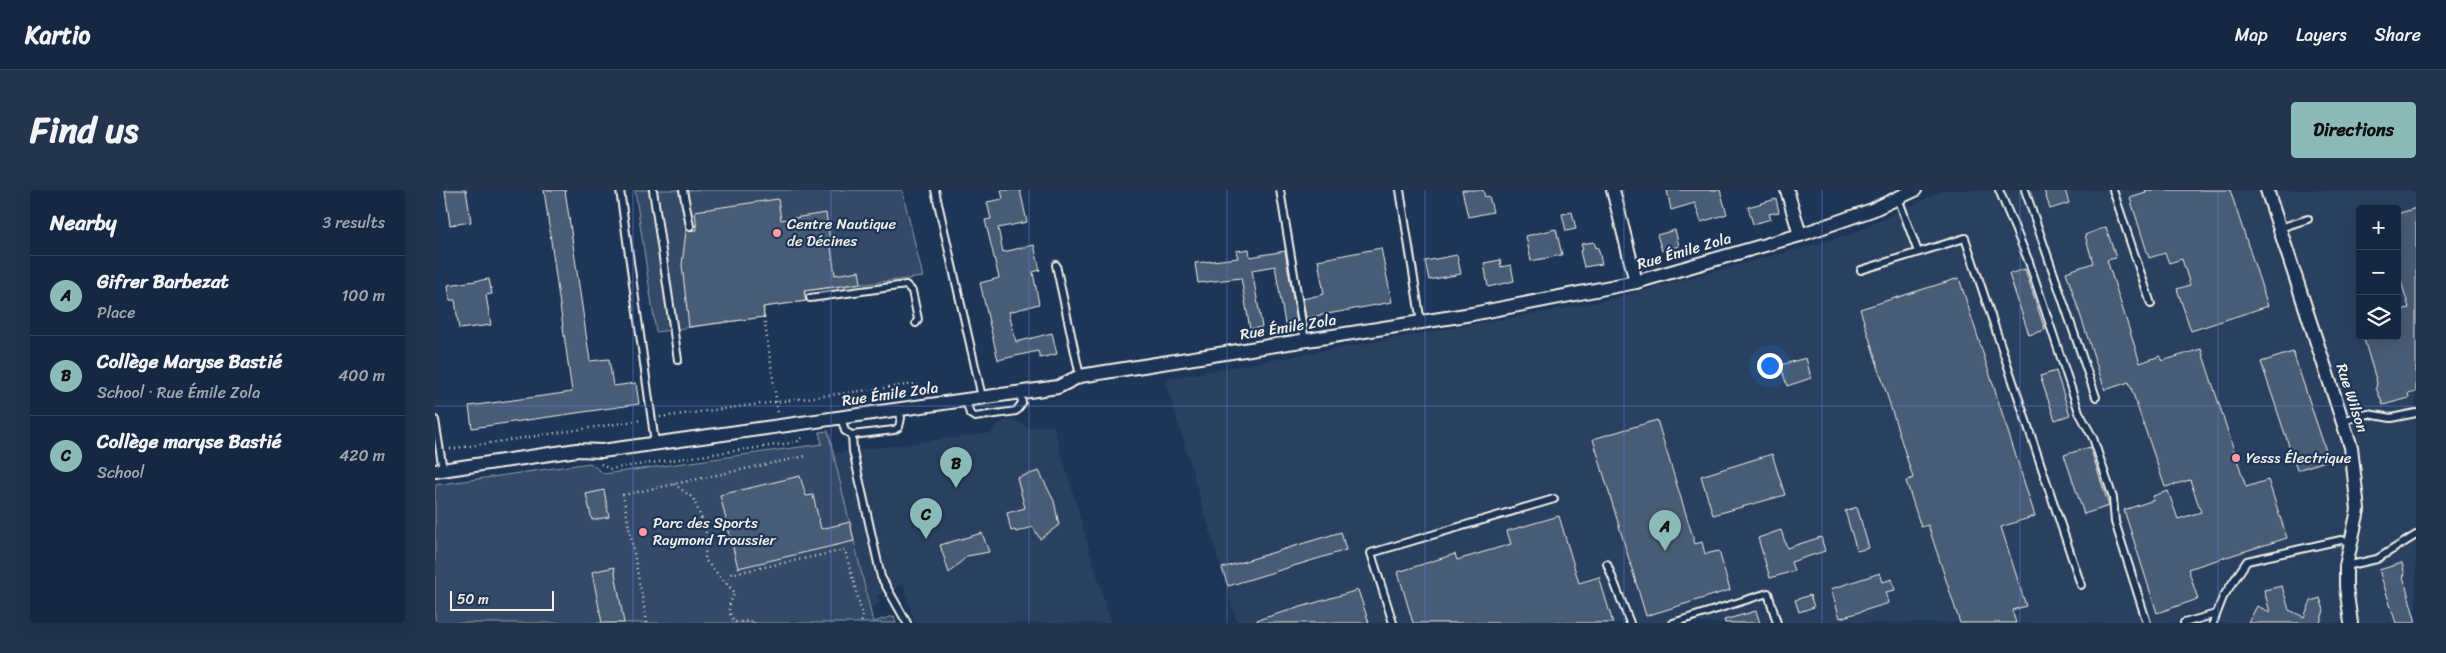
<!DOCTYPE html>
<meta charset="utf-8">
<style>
body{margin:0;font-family:Sriracha,sans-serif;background:#23344c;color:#f1f3f6}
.controls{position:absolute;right:15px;top:15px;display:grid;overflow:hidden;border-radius:5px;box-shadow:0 5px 20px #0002}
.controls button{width:45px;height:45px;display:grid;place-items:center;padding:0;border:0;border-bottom:1px solid #35445a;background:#162841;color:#f1f3f6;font:25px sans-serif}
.scale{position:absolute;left:15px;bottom:12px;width:104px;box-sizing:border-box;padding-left:5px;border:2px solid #f4f1e8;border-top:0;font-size:14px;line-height:18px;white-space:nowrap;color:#f4f1e8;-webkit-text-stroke:4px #1d3557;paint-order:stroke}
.you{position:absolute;left:1334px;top:175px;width:18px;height:18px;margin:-12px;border:4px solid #fff;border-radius:50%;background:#1a73e8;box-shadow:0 0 0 8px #1a73e833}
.badge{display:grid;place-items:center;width:32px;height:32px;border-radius:50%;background:#8bbbb9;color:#111;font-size:16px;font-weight:700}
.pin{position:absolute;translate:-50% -41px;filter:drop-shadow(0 1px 2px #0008)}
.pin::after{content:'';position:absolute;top:26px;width:18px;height:15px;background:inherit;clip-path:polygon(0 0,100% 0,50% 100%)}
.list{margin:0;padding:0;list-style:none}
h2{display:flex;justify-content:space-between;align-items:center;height:65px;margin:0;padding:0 20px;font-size:21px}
h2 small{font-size:16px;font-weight:400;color:#9ea6b1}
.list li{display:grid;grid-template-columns:32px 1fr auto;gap:15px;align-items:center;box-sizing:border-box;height:80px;padding:0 20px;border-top:1px solid #35445a}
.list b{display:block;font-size:19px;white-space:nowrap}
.list p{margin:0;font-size:16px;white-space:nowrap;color:#9ea6b1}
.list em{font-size:16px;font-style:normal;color:#9ea6b1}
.icon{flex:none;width:28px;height:28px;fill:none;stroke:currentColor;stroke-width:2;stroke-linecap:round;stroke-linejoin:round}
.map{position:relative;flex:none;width:1981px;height:433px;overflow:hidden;border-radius:5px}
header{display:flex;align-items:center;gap:30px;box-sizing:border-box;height:70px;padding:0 25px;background:#162841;border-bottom:1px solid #35445a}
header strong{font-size:24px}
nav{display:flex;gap:28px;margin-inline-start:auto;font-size:18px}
.intro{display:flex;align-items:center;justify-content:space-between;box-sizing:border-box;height:120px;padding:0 30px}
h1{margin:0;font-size:35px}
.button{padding:12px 22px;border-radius:5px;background:#8bbbb9;color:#111;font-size:18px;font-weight:700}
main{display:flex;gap:30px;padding:0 30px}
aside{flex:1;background:#162841;border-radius:5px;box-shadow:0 5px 20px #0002}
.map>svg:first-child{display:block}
.built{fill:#2a4060;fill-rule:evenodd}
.green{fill:#354a67;stroke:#949ea8}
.building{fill:#485b74;stroke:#f4f1e8}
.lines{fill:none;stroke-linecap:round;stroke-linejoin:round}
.service-casing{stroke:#f4f1e8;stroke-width:10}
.minor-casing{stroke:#f4f1e8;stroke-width:16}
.path{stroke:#f4f1e8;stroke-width:2.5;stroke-dasharray:1 4;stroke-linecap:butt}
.service{stroke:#1d3557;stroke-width:6}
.minor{stroke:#1d3557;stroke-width:12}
.grid{fill:none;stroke:#5e7fdd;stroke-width:1;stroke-opacity:0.55}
.poi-dot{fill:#ff9aa2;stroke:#1d3557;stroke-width:2}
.labels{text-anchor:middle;stroke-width:4.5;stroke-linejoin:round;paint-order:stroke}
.poi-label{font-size:15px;fill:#f4f1e8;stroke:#1d3557;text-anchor:start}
.street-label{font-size:15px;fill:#f4f1e8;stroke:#1d3557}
</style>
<header>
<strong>Kartio</strong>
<nav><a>Map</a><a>Layers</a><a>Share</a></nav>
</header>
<div class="intro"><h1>Find us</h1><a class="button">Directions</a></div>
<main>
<aside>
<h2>Nearby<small>3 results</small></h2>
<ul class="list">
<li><span class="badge">A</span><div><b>Gifrer Barbezat</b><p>Place</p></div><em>100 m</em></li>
<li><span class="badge">B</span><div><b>Collège Maryse Bastié</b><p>School · Rue Émile Zola</p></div><em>400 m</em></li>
<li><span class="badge">C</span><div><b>Collège maryse Bastié</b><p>School</p></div><em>420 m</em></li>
</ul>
</aside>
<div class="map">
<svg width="1981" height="433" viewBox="0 0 1981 433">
<rect width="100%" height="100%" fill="#1d3557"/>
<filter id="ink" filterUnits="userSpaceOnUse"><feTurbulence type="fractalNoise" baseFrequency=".02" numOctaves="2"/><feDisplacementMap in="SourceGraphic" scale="10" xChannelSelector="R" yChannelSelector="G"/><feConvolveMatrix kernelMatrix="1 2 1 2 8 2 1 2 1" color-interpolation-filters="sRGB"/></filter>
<g filter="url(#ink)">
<g class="built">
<path d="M1509,0H1981V433H802L730,189L1164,112L1412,46ZM1925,19H1962V146H1925Z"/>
<polygon points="573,230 586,232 592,238 618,235 676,433 480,433 468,394 442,406 446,412 435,419 398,263 556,243 561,235"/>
</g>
<g class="green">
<polygon points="200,0 467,0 488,87 370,101 371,111 329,117 329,127 221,142"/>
<polygon points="393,241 438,432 459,426 461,433 0,433 0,295 155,273 169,284 387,254 384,242"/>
</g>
<g class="building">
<polygon points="10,0 31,0 36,32 15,35"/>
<polygon points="109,0 130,0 155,171 174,169 178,196 201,193 204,214 37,238 34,216 137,202"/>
<polygon points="566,0 585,0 592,32 563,38 568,62 599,55 605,80 598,82 604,114 574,122 581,152 617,143 622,164 605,168 603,161 563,170 545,93 564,88 550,30 556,29 552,12 568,9"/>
<polygon points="1027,0 1048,0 1050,7 1054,6 1058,22 1033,27"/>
<polygon points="1232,0 1285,0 1292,24 1266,32 1260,13 1236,20"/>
<polygon points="1609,0 1630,0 1634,13 1615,19"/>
<polygon points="1710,0 1795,0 1833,116 1756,141 1742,99 1755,95 1747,69 1734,73 1730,63 1714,68 1695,8 1711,3"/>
<polygon points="343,9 346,30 391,23 400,85 424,81 426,93 369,101 371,111 328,117 329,127 254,137 247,75 251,41 262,40 260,21"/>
<polygon points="1341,9 1344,22 1334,24 1336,29 1318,34 1313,17"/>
<polygon points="1981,18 1981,202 1973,204 1974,208 1948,215 1941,198 1942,193 1928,146 1962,146 1962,121 1974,118 1962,78 1962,24"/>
<polygon points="1137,22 1141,39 1131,41 1127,24"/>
<polygon points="1671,37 1681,68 1672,70 1705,173 1725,166 1727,171 1766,159 1811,297 1833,290 1852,348 1753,379 1763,409 1722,423 1689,320 1719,310 1718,306 1733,301 1743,329 1766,322 1755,290 1730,297 1694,192 1670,200 1631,82 1658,73 1650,45"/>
<polygon points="1121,39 1127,65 1096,71 1091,46"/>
<polygon points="1240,40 1244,56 1227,61 1222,45"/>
<polygon points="1159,52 1161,58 1163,57 1167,74 1149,77 1145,61 1148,60 1146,54"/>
<polygon points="946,58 957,112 871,128 868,109 889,104 883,70"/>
<polygon points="814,59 815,67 850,61 862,132 850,134 840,76 817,80 827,137 815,139 806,88 763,93 760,73 803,68 801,61"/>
<polygon points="1022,65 1026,84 994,90 990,71"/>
<polygon points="1065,70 1066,77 1076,75 1079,91 1053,97 1049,73"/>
<polygon points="1590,79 1610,140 1594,145 1574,84"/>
<polygon points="1524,88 1600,326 1566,337 1591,416 1577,420 1581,433 1525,433 1493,335 1486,337 1471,291 1478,288 1425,119"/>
<polygon points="54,89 57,104 51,105 56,135 24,139 20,110 15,110 13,95"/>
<polygon points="1858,162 1894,270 1862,280 1826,172"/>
<polygon points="1371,168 1376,188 1352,196 1345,175"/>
<polygon points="1621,181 1635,225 1620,230 1605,186"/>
<polygon points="1222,230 1260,354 1267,352 1270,364 1284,361 1295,400 1211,426 1158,249"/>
<polygon points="1655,257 1674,316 1649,324 1629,265"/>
<polygon points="1337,264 1350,305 1278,325 1266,286"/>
<polygon points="604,281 619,311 624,335 605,349 598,337 581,342 580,340 576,341 572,323 590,318 582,288"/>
<polygon points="365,286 371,306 378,305 386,339 415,332 419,351 303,378 285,305"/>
<polygon points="169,300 174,327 157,330 151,304"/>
<polygon points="1422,317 1434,358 1422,361 1410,321"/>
<polygon points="1124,326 1144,393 1164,387 1178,433 978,433 963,382 1020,364 1022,370 1076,354 1072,341"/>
<polygon points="1346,340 1352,358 1386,347 1390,361 1356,372 1359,381 1335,388 1323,348"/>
<polygon points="906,342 911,360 793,396 787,378"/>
<polygon points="547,343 554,362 532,366 514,383 505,355"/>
<polygon points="1967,373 1970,385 1968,386 1981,433 1961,433 1944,380"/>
<polygon points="179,377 189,433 167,433 157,382"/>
<polygon points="1445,383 1448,392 1457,389 1460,400 1451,402 1454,413 1405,428 1396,399"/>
<polygon points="1847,396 1854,420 1869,427 1876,411 1885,408 1889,420 1885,433 1813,433 1822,416 1835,422 1829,400"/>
<polygon points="923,400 934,433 823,433 822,430"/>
<polygon points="1375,405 1379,417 1364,422 1360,410"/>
<polygon points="1321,421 1325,433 1290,433 1289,430"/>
</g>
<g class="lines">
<defs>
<g id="service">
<polyline points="185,0 220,253"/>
<polyline points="218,0 243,170"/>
<polyline points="248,0 255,36"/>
<polyline points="500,0 547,207"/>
<polyline points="845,0 870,151"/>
<polyline points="965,0 986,133"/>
<polyline points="1564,0 1594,72 1644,222 1658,248 1678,308 1680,332 1712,433"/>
<polyline points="1590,0 1661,207"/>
<polyline points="1678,0 1716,114"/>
<polyline points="1463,8 1483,62"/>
<polyline points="1845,38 1873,29"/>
<polyline points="621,75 645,186"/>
<polyline points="1426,80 1530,48 1646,395"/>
<polyline points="375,108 471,95 477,101 483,129 481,133"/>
<polyline points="531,210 535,224 540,227 581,221 587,213 585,202"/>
<polyline points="406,227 410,241 417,245 459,240 464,237 466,228 464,219"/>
<polyline points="0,230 8,280"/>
<polyline points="1907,231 1933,224 1956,228 1981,223"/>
<polyline points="417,245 418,261 446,387 472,433"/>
<polyline points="1172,374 1195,433"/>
<polyline points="1911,376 1942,369 1981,345"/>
<polyline points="958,433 936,363 1119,309"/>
<polyline points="1238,433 1333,403 1342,433"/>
<polyline points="1749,433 1781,424"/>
<polyline points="1778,433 1788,407 1812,371 1906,350 1917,352"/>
</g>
<g id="minor">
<polyline points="1178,0 1201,92"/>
<polyline points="1352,0 1365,45"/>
<polyline points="1832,0 1916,257 1923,320 1911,376 1911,397 1916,433"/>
<polyline points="0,281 142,260 167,261 623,197 645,186 1037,124 1201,92 1365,45 1437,20 1480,0"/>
</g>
</defs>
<use href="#service" class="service-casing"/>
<use href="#minor" class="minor-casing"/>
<g class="path">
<polyline points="329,127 343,223"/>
<polyline points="225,227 480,194 499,201"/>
<polyline points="15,259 207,230"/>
<polyline points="166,274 174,279 362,252 369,246"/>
<path d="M239,294L258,308L271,339L270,370L300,403C293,416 291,420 300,432L319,431V433"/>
<polyline points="291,393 296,384 410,360 428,427 426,433"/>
<polyline points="212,433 188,305 371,266"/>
</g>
<use href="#service" class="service"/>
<use href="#minor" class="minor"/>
</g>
</g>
<path class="grid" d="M198,0V433M396,0V433M594,0V433M792,0V433M990,0V433M1189,0V433M1387,0V433M1585,0V433M1783,0V433M0,216H1981"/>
<g class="poi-dot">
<circle cx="342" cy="43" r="5"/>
<circle cx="1801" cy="268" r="5"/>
<circle cx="208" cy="342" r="5"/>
</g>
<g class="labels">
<g class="poi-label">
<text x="352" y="39">Centre Nautique<tspan x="352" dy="17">de Décines</tspan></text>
<text x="1811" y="273">Yesss Électrique</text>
<text x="218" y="338">Parc des Sports<tspan x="218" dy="17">Raymond Troussier</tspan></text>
</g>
<g class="street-label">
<text transform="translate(1249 61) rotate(-16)" y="5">Rue Émile Zola</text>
<text transform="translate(853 137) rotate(-9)" y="5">Rue Émile Zola</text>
<text transform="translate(455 204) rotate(-8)" y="5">Rue Émile Zola</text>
<text transform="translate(1917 208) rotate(72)" y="5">Rue Wilson</text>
</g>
</g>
</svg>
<div class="controls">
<button>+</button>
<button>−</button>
<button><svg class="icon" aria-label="layers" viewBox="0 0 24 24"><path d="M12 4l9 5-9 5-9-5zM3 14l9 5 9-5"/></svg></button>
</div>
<div class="scale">50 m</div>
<div class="you"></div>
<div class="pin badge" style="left:1230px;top:361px">A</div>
<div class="pin badge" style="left:521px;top:298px">B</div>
<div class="pin badge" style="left:491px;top:349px">C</div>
</div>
</main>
